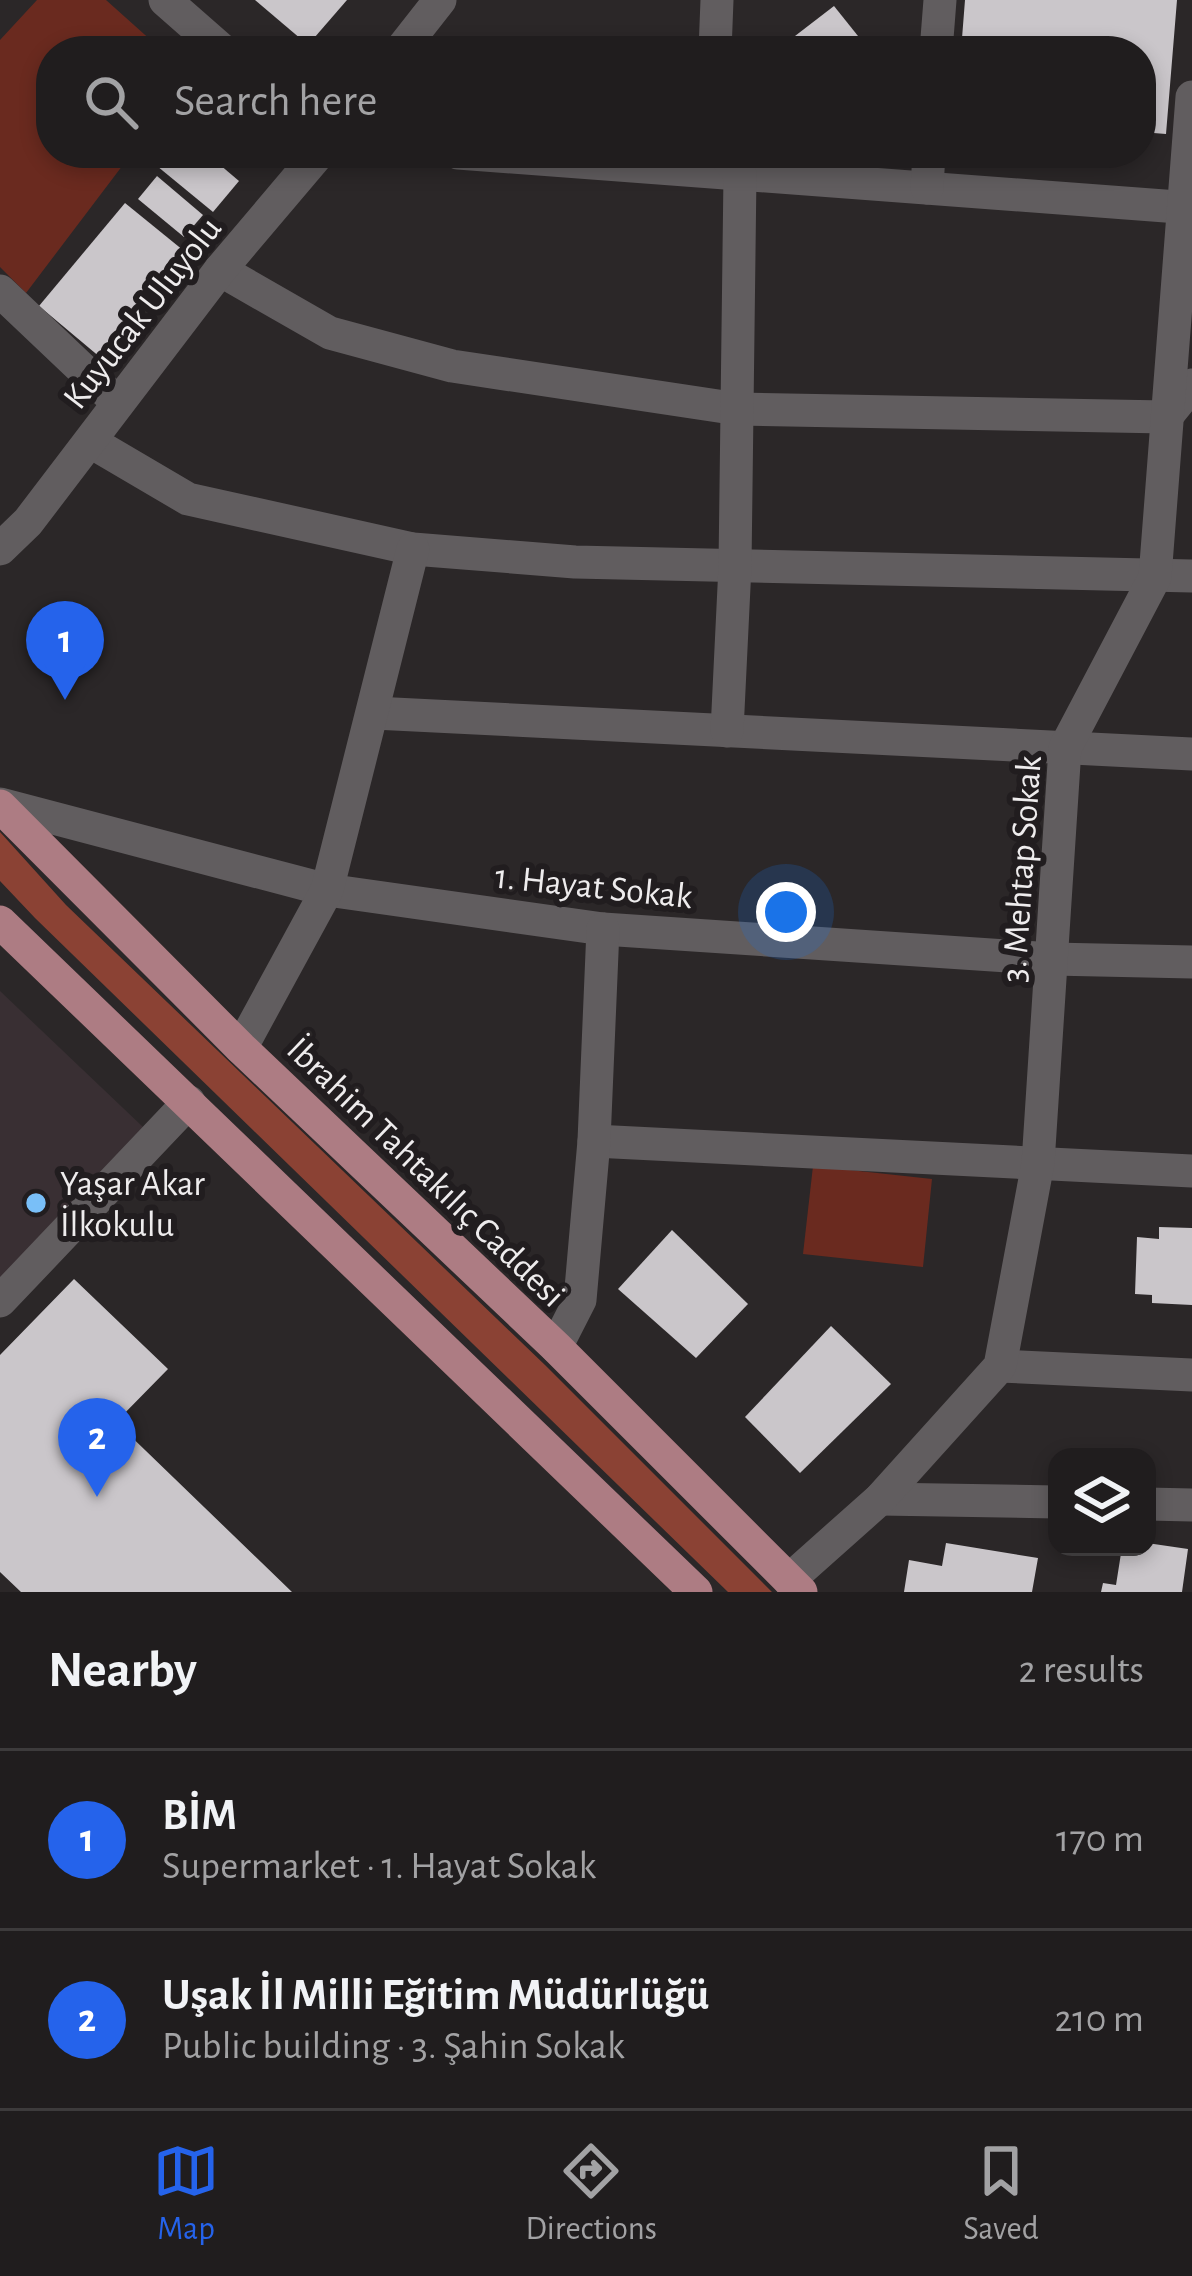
<!DOCTYPE html>
<meta charset="utf-8">
<style>
body{margin:0;font-family:"Alegreya Sans",sans-serif;background:#2d2a2b;color:#f1f3f6}
.controls{position:absolute;right:36px;bottom:36px;display:grid;overflow:hidden;border-radius:24px;box-shadow:0 6px 18px #0003}
.controls button{width:108px;height:108px;display:grid;place-items:center;padding:0;border:0;border-bottom:3px solid #3d3b3c;background:#201d1e;color:#f1f3f6;font:60px sans-serif}
.you{position:absolute;left:786px;top:912px;width:42px;height:42px;margin:-30px;border:9px solid #fff;border-radius:50%;background:#1a73e8;box-shadow:0 0 0 18px #1a73e833}
.badge{display:grid;place-items:center;width:78px;height:78px;border-radius:50%;background:#2563eb;color:#fff;font-size:39px;font-weight:700}
.pin{position:absolute;translate:-50% -99px;filter:drop-shadow(0 3px 6px #0008)}
.pin::after{content:'';position:absolute;top:63px;width:42px;height:36px;background:inherit;clip-path:polygon(0 0,100% 0,50% 100%)}
.list{margin:0;padding:0;list-style:none}
h2{display:flex;justify-content:space-between;align-items:center;height:156px;margin:0;padding:0 48px;font-size:51px}
h2 small{font-size:39px;font-weight:400;color:#a2a2a4}
.list li{display:grid;grid-template-columns:78px 1fr auto;gap:36px;align-items:center;box-sizing:border-box;height:180px;padding:0 48px;border-top:3px solid #3d3b3c}
.list b{display:block;font-size:45px;white-space:nowrap}
.list p{margin:0;font-size:39px;white-space:nowrap;color:#a2a2a4}
.list em{font-size:39px;font-style:normal;color:#a2a2a4}
.icon{flex:none;width:66px;height:66px;fill:none;stroke:currentColor;stroke-width:2;stroke-linecap:round;stroke-linejoin:round}
.map{position:relative;flex:none;width:1192px;height:1592px;overflow:hidden}
.search{position:absolute;background:#201d1e;box-shadow:0 6px 18px #0003;left:36px;right:36px;top:36px;height:132px;display:flex;align-items:center;gap:30px;box-sizing:border-box;padding:0 42px;border-radius:48px;color:#a2a2a4;font-size:45px}
.sheet{height:516px;background:#201d1e}
nav{display:flex;justify-content:space-around;align-items:center;box-sizing:border-box;height:168px;border-top:3px solid #3d3b3c;background:#201d1e;font-size:33px;color:#a2a2a4}
nav a{display:grid;justify-items:center;gap:6px}
nav .on{color:#2563eb}
.map>svg:first-child{display:block}
.built{fill:#392f33}
.green{fill:#6a2a1f}
.forest{fill:#8b4234}
.building{fill:#cac6ca}
.lines{fill:none;stroke-linecap:round;stroke-linejoin:round}
.minor{stroke:#615d5f;stroke-width:33}
.tertiary{stroke:#615d5f;stroke-width:33}
.primary{stroke:#ad7c83;stroke-width:33}
.poi-dot{fill:#79bff8;stroke:#211d1f;stroke-width:4.5}
.labels{text-anchor:middle;stroke-width:12;stroke-linejoin:round;paint-order:stroke}
.street-label{font-size:36px;fill:#eeeced;stroke:#211d1f}
.poi-label{font-size:36px;fill:#eeeced;stroke:#211d1f;text-anchor:start}
</style>
<div class="map">
<svg width="1192" height="1592" viewBox="0 0 1192 1592">
<rect width="100%" height="100%" fill="#2b2728"/>
<polygon class="built" points="0,991 143,1127 0,1278"/>
<g class="green">
<polygon points="37,0 106,0 163,51 51,51 51,153 132,153 26,293 0,267 0,40"/>
<polygon points="813,1166 932,1179 923,1267 803,1254"/>
</g>
<polygon class="forest" points="0,832 66,905 545,1365 772,1592 728,1592 35,918 0,881"/>
<g class="building">
<polygon points="255,0 347,0 308,45"/>
<polygon points="965,0 1177,0 1166,134 1141,132 1141,51 961,51"/>
<polygon points="834,6 870,51 786,51 782,46"/>
<polygon points="167,153 206,153 239,181 213,212 157,166"/>
<polygon points="157,176 203,215 184,237 138,199"/>
<polygon points="125,203 189,255 101,358 39,306"/>
<polygon points="1159,1227 1192,1228 1192,1305 1152,1303 1152,1295 1135,1294 1137,1237 1159,1239"/>
<polygon points="672,1230 748,1304 696,1358 618,1289"/>
<polygon points="74,1279 168,1369 116,1422 292,1592 21,1592 0,1572 0,1355"/>
<polygon points="831,1326 891,1384 800,1473 745,1417"/>
<polygon points="946,1543 1038,1558 1032,1592 904,1592 909,1560 942,1566"/>
<polygon points="1147,1543 1188,1549 1182,1592 1101,1592 1103,1583 1116,1585 1122,1547 1147,1547"/>
</g>
<g class="lines">
<g class="minor">
<polyline points="165,0 223,51"/>
<polyline points="715,51 717,0"/>
<polyline points="936,51 940,0"/>
<polyline points="458,153 1192,208"/>
<polyline points="927,188 929,153"/>
<polyline points="220,270 330,333 452,366 738,409 1166,417 1192,385"/>
<polyline points="0,291 117,402"/>
<polyline points="91,442 188,499 413,549 575,562 1192,576"/>
<polyline points="374,713 1192,754"/>
<polyline points="727,731 735,566 740,174 728,159"/>
<polyline points="0,804 327,890 603,929 1052,959 1192,962"/>
<polyline points="241,1048 327,890 413,549"/>
<polyline points="594,1141 1192,1171"/>
<polyline points="0,1301 189,1102"/>
<polyline points="556,1347 580,1300 594,1141 603,929"/>
<polyline points="1000,1366 1192,1375"/>
<polyline points="880,1499 1057,1502"/>
<polyline points="1147,1504 1192,1505"/>
<polyline points="789,1580 880,1499 1000,1366 1038,1163 1065,748 1155,577 1192,97"/>
</g>
<g class="tertiary">
<polyline points="400,51 440,0"/>
<polyline points="0,549 28,522 220,270 319,153"/>
</g>
<g class="primary">
<polyline points="0,806 241,1048 556,1347 801,1592"/>
<polyline points="0,922 696,1592"/>
</g>
</g>
<circle class="poi-dot" cx="36" cy="1203" r="12"/>
<g class="labels">
<g class="street-label">
<text transform="translate(141 312) rotate(-52)" y="13">Kuyucak Uluyolu</text>
<text transform="translate(1020 869) rotate(-86)" y="13">3. Mehtap Sokak</text>
<text transform="translate(594 885) rotate(6)" y="13">1. Hayat Sokak</text>
<text transform="translate(427 1171) rotate(44)" y="13">İbrahim Tahtakılıç Caddesi</text>
</g>
<g class="poi-label">
<text x="60" y="1195">Yaşar Akar<tspan x="60" dy="41">İlkokulu</tspan></text>
</g>
</g>
</svg>
<div class="controls">
<button><svg class="icon" aria-label="layers" viewBox="0 0 24 24"><path d="M12 4l9 5-9 5-9-5zM3 14l9 5 9-5"/></svg></button>
</div>
<div class="you"></div>
<div class="pin badge" style="left:65px;top:700px">1</div>
<div class="pin badge" style="left:97px;top:1497px">2</div>
<div class="search"><svg class="icon" aria-label="search" viewBox="0 0 24 24"><circle cx="10" cy="10" r="6"/><path d="M15 15l6 6"/></svg>Search here</div>
</div>
<section class="sheet">
<h2>Nearby<small>2 results</small></h2>
<ul class="list">
<li><span class="badge">1</span><div><b>BİM</b><p>Supermarket · 1. Hayat Sokak</p></div><em>170 m</em></li>
<li><span class="badge">2</span><div><b>Uşak İl Milli Eğitim Müdürlüğü</b><p>Public building · 3. Şahin Sokak</p></div><em>210 m</em></li>
</ul>
</section>
<nav>
<a class="on"><svg class="icon" aria-label="map" viewBox="0 0 24 24"><path d="M3 6l6-2 6 2 6-2v14l-6 2-6-2-6 2zM9 4v14M15 6v14"/></svg>Map</a>
<a><svg class="icon" aria-label="directions" viewBox="0 0 24 24"><path d="M12 3l9 9-9 9-9-9zM9 14v-3h6M13 9l2 2-2 2"/></svg>Directions</a>
<a><svg class="icon" aria-label="saved" viewBox="0 0 24 24"><path d="M7 4h10v16l-5-4-5 4z"/></svg>Saved</a>
</nav>
